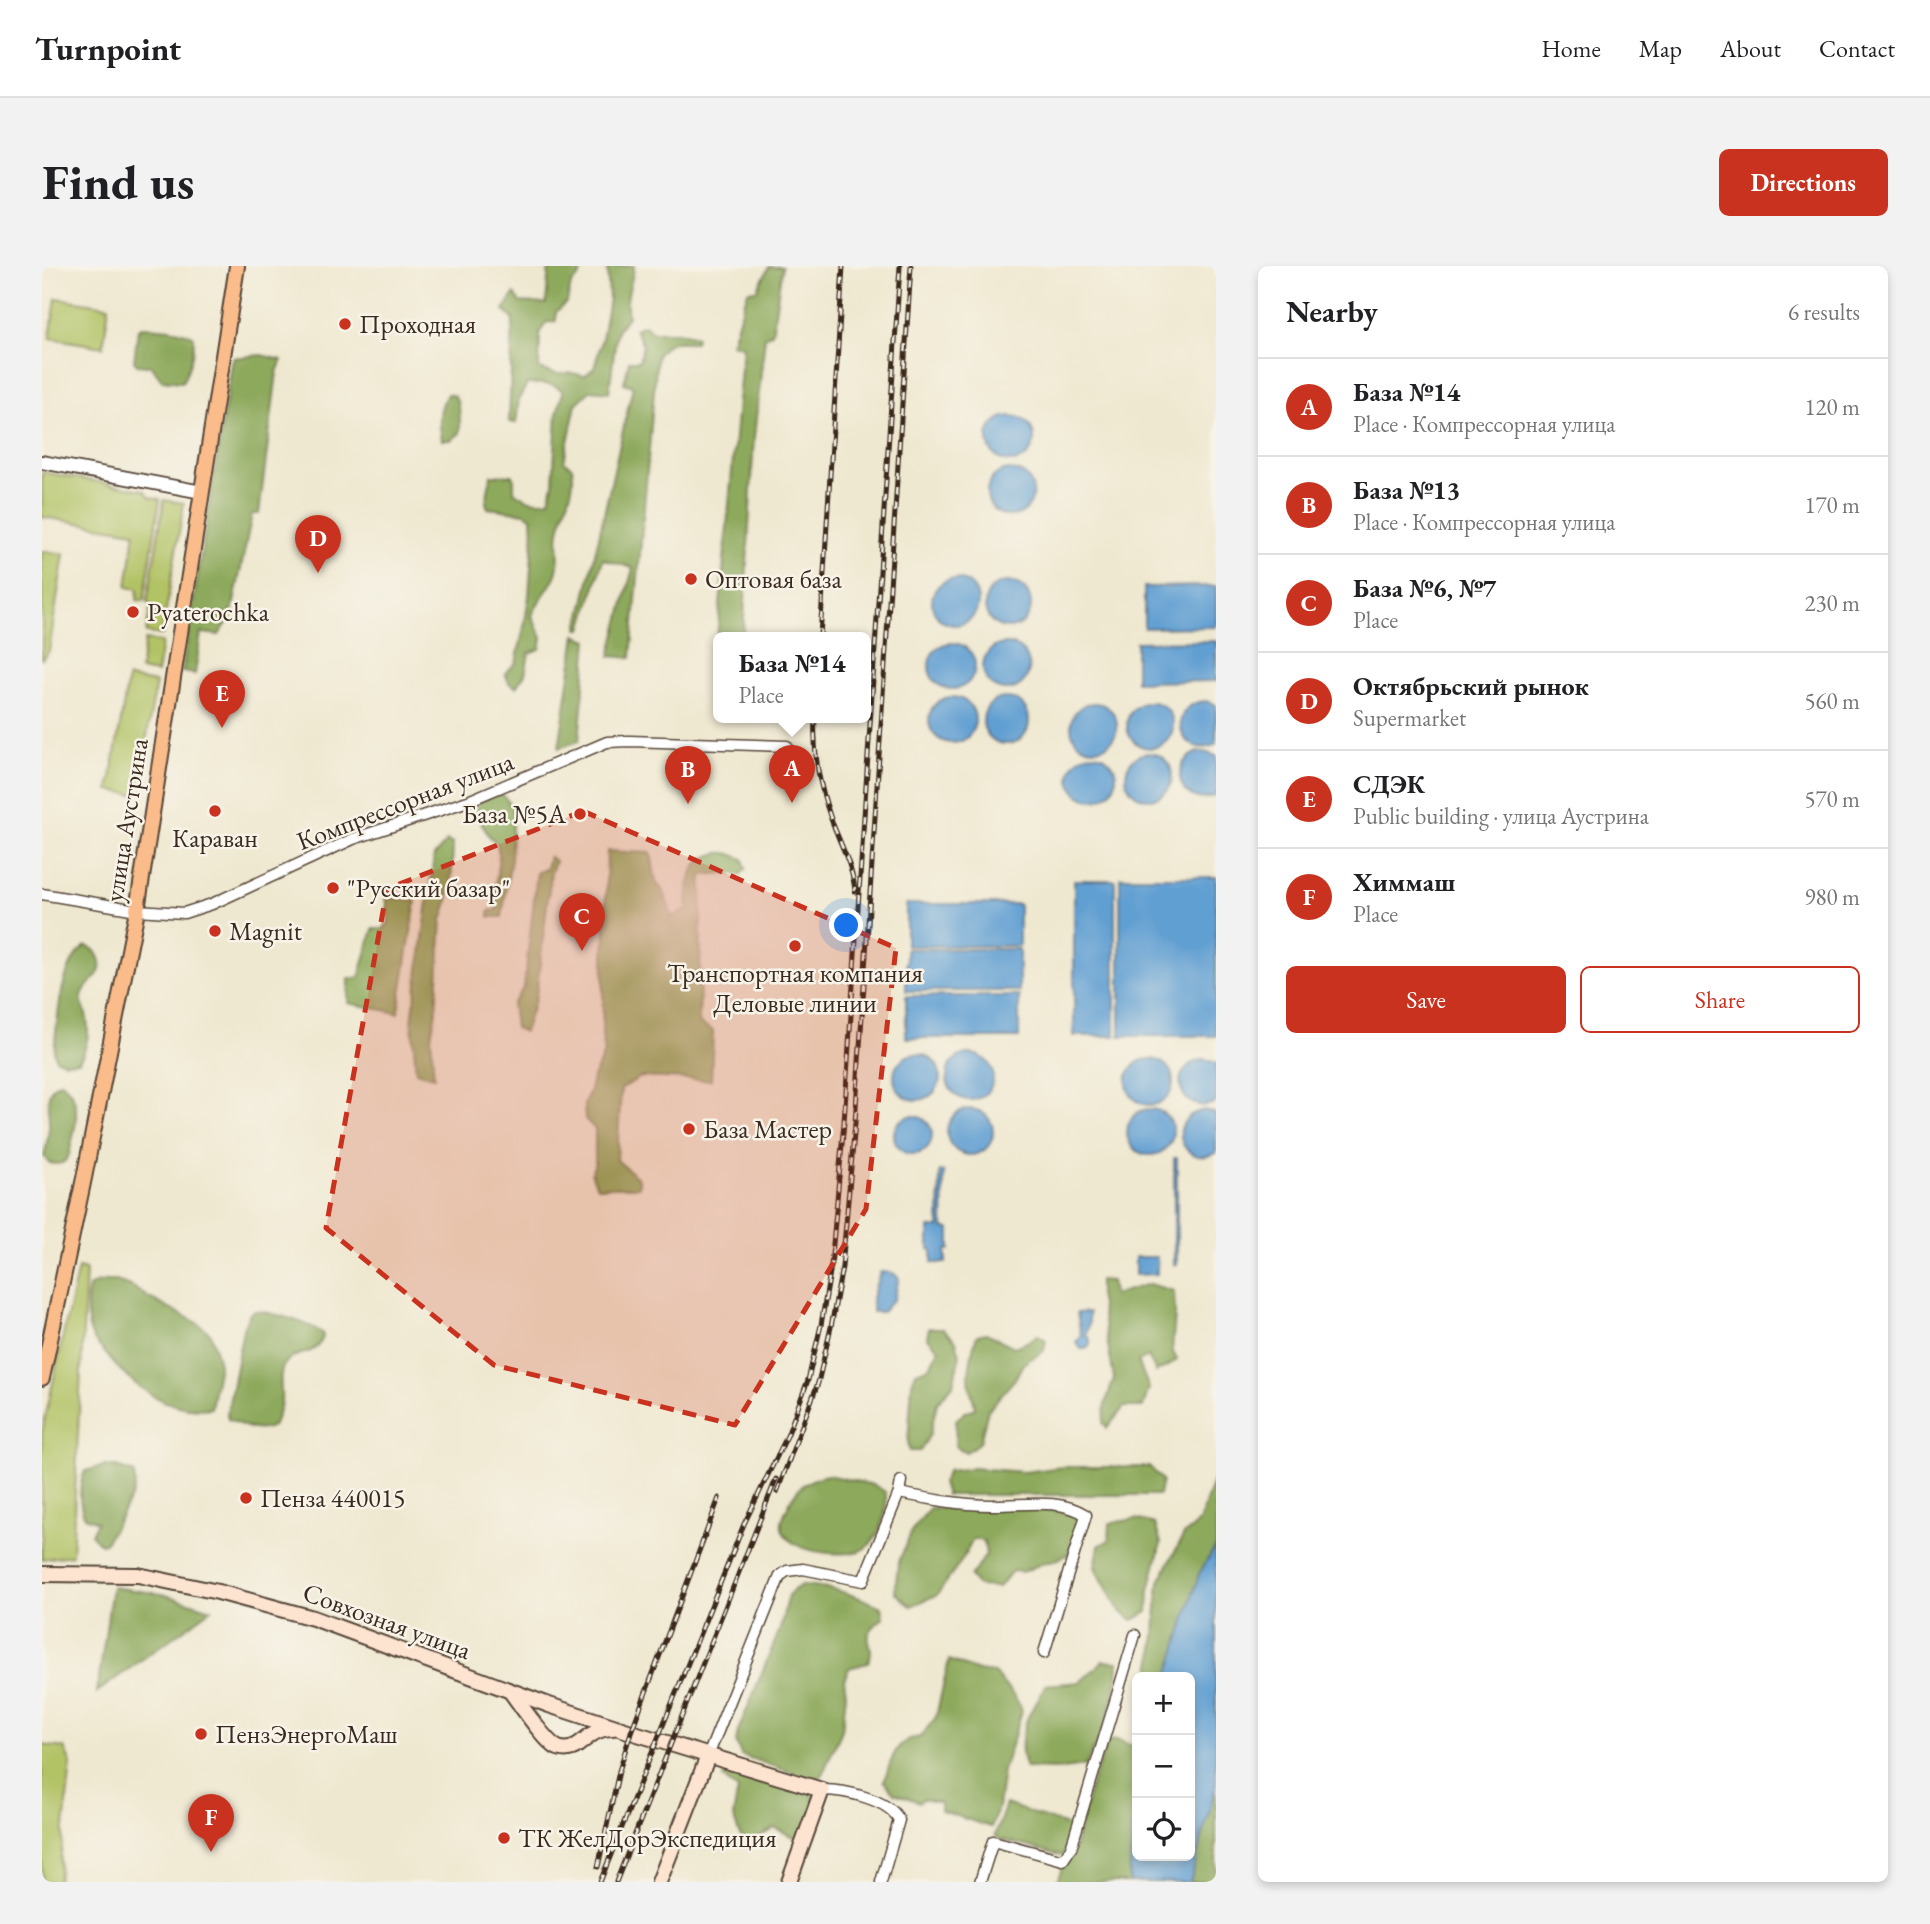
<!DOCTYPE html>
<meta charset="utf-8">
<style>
body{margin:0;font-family:"EB Garamond",serif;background:#f2f2f2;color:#202124}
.controls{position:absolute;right:21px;bottom:21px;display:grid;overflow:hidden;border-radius:10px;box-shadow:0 4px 10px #0003}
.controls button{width:63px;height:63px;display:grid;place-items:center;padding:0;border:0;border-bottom:2px solid #e0e0e0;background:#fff;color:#202124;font:35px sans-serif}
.you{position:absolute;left:805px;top:660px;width:24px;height:24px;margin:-18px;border:5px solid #fff;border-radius:50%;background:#1a73e8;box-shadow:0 0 0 10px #1a73e833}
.badge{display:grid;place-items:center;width:46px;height:46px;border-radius:50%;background:#c8321e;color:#fff;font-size:23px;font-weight:700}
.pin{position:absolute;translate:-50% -58px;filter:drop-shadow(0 2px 4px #0008)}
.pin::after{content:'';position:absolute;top:37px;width:24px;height:21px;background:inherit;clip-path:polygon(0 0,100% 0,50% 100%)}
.popup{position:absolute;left:671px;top:366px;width:158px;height:91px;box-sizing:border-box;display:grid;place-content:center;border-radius:10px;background:#fff;filter:drop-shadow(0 2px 5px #0005);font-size:23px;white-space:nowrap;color:#757577}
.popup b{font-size:26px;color:#202124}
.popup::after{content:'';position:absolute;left:50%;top:100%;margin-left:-14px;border:14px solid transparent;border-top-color:#fff}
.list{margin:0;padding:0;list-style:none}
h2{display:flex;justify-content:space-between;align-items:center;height:91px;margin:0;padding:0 28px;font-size:30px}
h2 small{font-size:23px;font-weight:400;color:#757577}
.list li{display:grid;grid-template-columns:46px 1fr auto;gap:21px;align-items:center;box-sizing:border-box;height:98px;padding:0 28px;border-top:2px solid #e0e0e0}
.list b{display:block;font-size:26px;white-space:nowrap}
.list p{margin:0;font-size:23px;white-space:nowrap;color:#757577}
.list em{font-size:23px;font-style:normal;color:#757577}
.actions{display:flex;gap:14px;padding:21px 28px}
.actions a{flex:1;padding:16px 0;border:2px solid #c8321e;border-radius:10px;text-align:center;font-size:24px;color:#c8321e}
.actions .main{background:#c8321e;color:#fff}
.icon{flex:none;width:38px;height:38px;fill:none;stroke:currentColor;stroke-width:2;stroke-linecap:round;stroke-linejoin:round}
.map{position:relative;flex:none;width:1174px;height:1616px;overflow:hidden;border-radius:10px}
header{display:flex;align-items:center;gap:42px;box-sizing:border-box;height:98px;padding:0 35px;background:#fff;border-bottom:2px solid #e0e0e0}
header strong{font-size:33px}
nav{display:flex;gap:38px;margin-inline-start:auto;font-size:24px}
.intro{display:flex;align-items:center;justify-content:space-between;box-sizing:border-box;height:168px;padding:0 42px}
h1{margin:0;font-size:49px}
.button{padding:18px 32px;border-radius:10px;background:#c8321e;color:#fff;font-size:24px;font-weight:700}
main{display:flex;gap:42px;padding:0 42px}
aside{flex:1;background:#fff;border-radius:10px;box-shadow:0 4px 10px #0003}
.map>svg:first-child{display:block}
.green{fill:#b2c366;stroke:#767642;stroke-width:2}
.forest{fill:#8da95b;stroke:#646a3c;stroke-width:2}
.water{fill:#609fd2;stroke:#4e6478;stroke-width:2}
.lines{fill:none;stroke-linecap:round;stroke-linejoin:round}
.minor-casing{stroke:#564639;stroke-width:13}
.tertiary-casing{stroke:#564639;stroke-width:16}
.secondary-casing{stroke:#564639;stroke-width:18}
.primary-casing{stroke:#564639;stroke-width:18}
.minor{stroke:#fff;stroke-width:10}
.tertiary{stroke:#fff;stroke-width:12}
.secondary{stroke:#fde4d1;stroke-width:14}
.primary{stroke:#fabc8b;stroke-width:14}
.rail-casing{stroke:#3b2a1e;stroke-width:5}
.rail{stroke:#f7f3e8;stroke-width:2.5;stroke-dasharray:8;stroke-linecap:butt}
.marked{fill:#c8321e;fill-opacity:0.2;stroke:#c8321e;stroke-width:5;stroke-dasharray:14 9;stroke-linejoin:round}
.poi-dot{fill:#c8321e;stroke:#f7f3e8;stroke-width:2.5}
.labels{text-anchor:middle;stroke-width:5;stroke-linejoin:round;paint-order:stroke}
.poi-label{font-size:26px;fill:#3b2a1e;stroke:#f7f3e8;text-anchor:start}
.street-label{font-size:26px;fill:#3b2a1e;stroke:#f7f3e8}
</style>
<header>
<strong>Turnpoint</strong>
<nav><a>Home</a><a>Map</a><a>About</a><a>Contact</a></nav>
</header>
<div class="intro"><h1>Find us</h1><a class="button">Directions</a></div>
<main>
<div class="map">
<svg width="1174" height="1616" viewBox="0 0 1174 1616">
<rect width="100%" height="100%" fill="#f7f3e8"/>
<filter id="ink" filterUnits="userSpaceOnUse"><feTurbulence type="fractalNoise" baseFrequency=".0143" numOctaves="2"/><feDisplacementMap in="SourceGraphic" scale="14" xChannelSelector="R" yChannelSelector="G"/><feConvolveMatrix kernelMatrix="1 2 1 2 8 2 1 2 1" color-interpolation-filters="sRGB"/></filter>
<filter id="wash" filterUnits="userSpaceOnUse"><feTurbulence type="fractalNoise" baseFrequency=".00686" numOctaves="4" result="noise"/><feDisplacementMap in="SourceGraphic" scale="28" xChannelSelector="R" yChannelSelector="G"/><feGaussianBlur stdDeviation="1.57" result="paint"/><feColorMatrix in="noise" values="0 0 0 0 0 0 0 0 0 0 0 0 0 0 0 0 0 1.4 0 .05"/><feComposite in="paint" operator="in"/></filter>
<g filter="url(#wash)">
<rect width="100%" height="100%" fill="#efe8d0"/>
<g class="green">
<polygon points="14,32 67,40 61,81 8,72"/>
<polygon points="0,206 102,224 108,231 118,233 102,335 95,334 96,323 85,321 93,266 0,251"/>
<polygon points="122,234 142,237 120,369 104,367 109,338 105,336"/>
<polygon points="0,285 22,288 7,385 0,393"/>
<polygon points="103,374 120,376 115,407 98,404"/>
<polygon points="86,412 114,417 95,529 67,524"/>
<polygon points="36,1002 44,1004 30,1289 0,1293 0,1166"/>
<polygon points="0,1479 22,1482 29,1498 16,1616 0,1616"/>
</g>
<g class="forest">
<path d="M507,0L539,2L538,10L529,18L525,36L514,46V55L503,57L498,67L497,103L515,108L531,107L542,110L552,102L559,78L567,33L565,0H592C590,21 582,28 586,51L575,64L567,126L549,124L534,138L522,195L530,201C535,224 521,243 517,265C514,282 520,290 514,308C508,324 495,334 490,350L500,372L498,383L487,387L483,408L474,421L467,417L463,407L474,397L483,356L487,330L491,271L490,252L483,247L446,242L444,237L449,209H470L472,213V225C483,234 493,237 507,234L511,218L515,148L521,126C513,115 497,118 485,118L477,133L474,157L467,156L471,53L462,44L472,28L478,36L504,38Z"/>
<polygon points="727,1 740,1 730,67 723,71 712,171 701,371 676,371 676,431 670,430 701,80 689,78 706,25 715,24"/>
<path d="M603,59L610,66H636L654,71L653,76C633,76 627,72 615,90L589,392L568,390L591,302L561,293L540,363H536L591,120L582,117L587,95H597L601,79L593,63Z"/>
<path d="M100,61C117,62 138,62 152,71C152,86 147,104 140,116L120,114L109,100L95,99L92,95L96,63Z"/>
<polygon points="219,89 240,94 235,106 217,248 210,248 189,351 177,369 159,367 153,408 140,406 191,92"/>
<path d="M405,128L413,130C419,142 418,154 418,167L409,174H400C397,157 396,144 405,128Z"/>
<polygon points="534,369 546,374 537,475 517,482"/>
<polygon points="459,527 471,541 469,593 460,651 447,651 447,645 455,644 455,636 452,635 457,589 455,577 447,570 434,547 436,536"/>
<path d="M405,575L411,578C410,603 410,630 400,654L394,745L389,771L392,811L374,806L370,755L392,590Z"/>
<path d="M565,585L609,587L614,616L622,626L630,651L645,644C645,621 647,594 673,588C677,587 681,586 684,587C690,588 696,591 701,593L704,603L698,609L685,607L660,609L657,757L671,765L669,814L599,811L579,823L575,894L597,913V921H555L549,907L553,897V863L543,853L542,839L549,821L551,811L562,787L560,769Z"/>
<polygon points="507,590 513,595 509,607 494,730 482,766 473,762 470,738 482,721 495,606 504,603"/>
<polygon points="344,631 374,635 356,747 306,737 307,712 317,712 331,663 341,663 347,657"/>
<path d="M44,680C51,682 53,684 56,690C67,713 37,715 40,737C41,741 43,744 44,748C48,764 46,780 37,795L23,796L14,793L12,786C15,757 18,696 44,680Z"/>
<path d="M19,816C40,831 35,857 29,879C28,884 28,891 23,895C19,899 13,898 7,897L2,891C4,881 6,872 7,862C8,847 0,821 19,816Z"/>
<polygon points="1057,1014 1069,1015 1071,1029 1107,1018 1132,1025 1133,1048 1130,1084 1135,1094 1128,1099 1114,1106 1106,1090 1096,1096 1107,1122 1101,1141 1082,1141 1065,1162 1061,1158 1063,1138 1072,1113 1057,1029"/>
<path d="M63,1015H74L89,1020L109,1033L154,1056L169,1068L177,1098L169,1142C126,1148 88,1119 63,1087C59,1082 53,1076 50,1070C44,1057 44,1035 47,1021L54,1017Z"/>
<path d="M213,1045C232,1047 266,1056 280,1067L281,1071C271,1094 253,1082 242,1099C236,1108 240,1126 239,1137C237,1145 234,1152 232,1159C217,1169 201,1160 186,1153L185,1148L201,1063L208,1047Z"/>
<polygon points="887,1062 901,1062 914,1075 918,1089 911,1119 895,1137 888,1168 878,1185 867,1185 866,1177 870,1117 874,1106 888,1101 897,1083 885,1071"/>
<path d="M944,1067L972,1081L985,1076L996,1069L1004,1074L1002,1085L981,1098L973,1113L946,1144L938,1176L924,1186L913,1180L914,1154L923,1146L933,1142C932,1135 931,1132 929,1126C924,1111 930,1083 935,1069Z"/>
<path d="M62,1200L74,1201L92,1207L93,1218L91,1228L63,1277L59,1278L56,1276L49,1268L55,1256L43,1251C36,1238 37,1218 43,1205Z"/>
<polygon points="1021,1201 1108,1201 1120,1214 1117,1229 904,1229 900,1217 906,1205 931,1202 982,1206"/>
<polygon points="1174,1207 1174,1280 1157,1308 1126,1411 1107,1411 1111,1393 1117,1315 1142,1269 1157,1256"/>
<path d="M785,1209L832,1219L843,1226C846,1237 844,1245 840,1257C837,1267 831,1277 822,1283C803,1293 745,1287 740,1262C739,1256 742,1248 745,1242C755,1221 762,1215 785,1209Z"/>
<polygon points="981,1239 1035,1249 1039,1261 1025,1289 1009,1296 1003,1296 981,1306 970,1305 957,1321 936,1320 928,1311 944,1289 942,1275 931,1273 920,1294 895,1329 869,1340 853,1326 856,1298 870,1264 888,1242"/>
<polygon points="1094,1253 1113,1258 1119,1277 1107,1324 1106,1346 1091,1354 1077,1344 1053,1301 1057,1280 1067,1274 1068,1257"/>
<path d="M760,1319C786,1320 816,1330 839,1341L841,1352C812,1376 837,1372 826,1397L807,1402L802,1414L804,1428L800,1464L779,1511L768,1513L699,1489L694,1476L696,1465L738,1363L746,1329L753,1323Z"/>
<polygon points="70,1321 120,1328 170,1343 55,1426"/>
<path d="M907,1394L936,1405L952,1407L973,1431L980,1445L961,1504L956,1542L949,1561L899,1545V1537L881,1533L877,1536L852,1527L842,1515C850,1494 852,1473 878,1471L894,1451Z"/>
<path d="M1061,1395L1076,1396C1076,1433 1060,1468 1043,1500L1020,1503L984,1502C978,1488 979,1471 984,1456C988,1443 998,1433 1003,1419L1038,1416Z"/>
<polygon points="1076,1474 1095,1482 1095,1528 1092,1540 1087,1616 1015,1616 1020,1601 1032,1582 1050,1515 1067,1475"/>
<polygon points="684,1498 770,1525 773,1540 758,1574 733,1562 719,1570 700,1575 691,1550 696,1524 681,1512"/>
<polygon points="1174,1520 1174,1616 1148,1616"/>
<polygon points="964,1538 1031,1562 1021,1590 957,1573 953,1569"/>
</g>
<g class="water">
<circle cx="969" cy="173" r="23"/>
<circle cx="968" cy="227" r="23"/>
<circle cx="913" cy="336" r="23"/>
<circle cx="966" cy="339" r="23"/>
<polygon points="1174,320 1174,361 1102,362 1102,321"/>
<polygon points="1174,375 1174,415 1094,416 1094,376"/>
<circle cx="910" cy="400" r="23"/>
<circle cx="964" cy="401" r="23"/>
<circle cx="910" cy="454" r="23"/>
<circle cx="964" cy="455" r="23"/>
<path d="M1164,435L1174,439V478C1138,496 1121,438 1164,435Z"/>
<circle cx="1108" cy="459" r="23"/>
<circle cx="1052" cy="460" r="23"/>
<path d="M1156,486H1163L1174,490V529C1142,545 1121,500 1156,486Z"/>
<circle cx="1107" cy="510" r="23"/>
<circle cx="1051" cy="511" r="23"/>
<rect x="1078" y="611" width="96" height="159"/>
<rect x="1032" y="614" width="41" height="156"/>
<rect x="864" y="638" width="113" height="42"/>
<rect x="864" y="683" width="113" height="42"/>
<rect x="864" y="730" width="113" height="42"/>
<circle cx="928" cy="811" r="23"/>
<circle cx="875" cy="811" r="23"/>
<circle cx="1108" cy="816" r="23"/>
<path d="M1162,793L1174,797V836C1140,853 1120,801 1162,793Z"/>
<circle cx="928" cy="866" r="23"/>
<circle cx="1108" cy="866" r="23"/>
<path d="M1162,844L1174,848V887C1140,904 1121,852 1162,844Z"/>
<circle cx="871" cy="869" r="19"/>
<rect x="1132" y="892" width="3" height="107"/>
<polygon points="898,905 902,906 901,962 908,963 908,984 904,984 904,997 890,997 890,984 887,983 887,962 897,962"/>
<polygon points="1093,991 1115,991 1115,1008 1093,1009"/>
<polygon points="838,1006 851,1007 857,1012 852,1033 840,1046 830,1046 830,1032"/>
<polygon points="1047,1046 1047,1057 1044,1069 1048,1073 1048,1079 1044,1083 1039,1083 1034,1076 1039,1069 1035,1047"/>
<polygon points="1174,1280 1174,1520 1148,1616 1087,1616 1092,1540 1095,1528 1095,1590 1148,1590 1148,1411 1126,1411 1157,1308"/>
</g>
</g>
<g filter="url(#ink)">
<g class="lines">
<defs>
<g id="minor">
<polyline points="0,628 95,644 142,647 170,638 311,573 426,535 565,476 587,475 745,480"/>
<path d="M857,1227C887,1233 918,1239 949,1239C980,1240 1016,1231 1044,1249L1002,1387"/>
<polyline points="666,1490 738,1310 745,1305 761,1303 821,1315 857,1227 859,1215"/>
<path d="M780,1524C802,1524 847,1533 857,1554L839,1616"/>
<polyline points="938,1616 951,1575 1021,1594 1029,1582 1093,1369"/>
</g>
<polyline id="tertiary" points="0,196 160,226"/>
<g id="secondary">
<polyline points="0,1308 96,1309 176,1326 271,1352 507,1439 589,1466 780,1524 747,1616"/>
<path d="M469,1426C478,1438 504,1477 516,1482C523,1485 531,1483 537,1478C549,1469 555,1462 571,1462"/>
<polyline points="617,1616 666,1490"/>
</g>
<polyline id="primary" points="0,1112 42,912 95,644 195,0"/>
</defs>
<use href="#minor" class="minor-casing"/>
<use href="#tertiary" class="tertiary-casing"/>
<use href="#secondary" class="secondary-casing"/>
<use href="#primary" class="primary-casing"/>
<use href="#minor" class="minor"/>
<use href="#tertiary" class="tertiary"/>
<use href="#secondary" class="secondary"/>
<use href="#primary" class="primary"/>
<defs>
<g id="rail">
<polyline points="778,371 801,0"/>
<path d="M773,451C771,488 777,518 789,553C797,575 811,601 813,625"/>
<polyline points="735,1226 776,1117 789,1061 800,1001 813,857 869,0"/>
<polyline points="556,1601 577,1505 589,1466 677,1232"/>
<polyline points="558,1616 702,1258 745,1170 766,1114 779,1059 789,1000 802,856 858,0"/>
<polyline points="574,1616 734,1213"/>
</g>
</defs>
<use href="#rail" class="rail-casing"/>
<use href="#rail" class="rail"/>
</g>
</g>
<path class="marked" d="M541,545L854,682L824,943L693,1159L452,1099L284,962L345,623Z"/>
<g class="poi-dot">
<circle cx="303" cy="58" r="7"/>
<circle cx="649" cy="313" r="7"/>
<circle cx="91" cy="346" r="7"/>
<circle cx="173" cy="545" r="7"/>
<circle cx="538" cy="548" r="7"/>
<circle cx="291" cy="622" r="7"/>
<circle cx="173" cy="665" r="7"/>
<circle cx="753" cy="680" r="7"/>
<circle cx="647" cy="863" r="7"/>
<circle cx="204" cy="1232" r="7"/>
<circle cx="159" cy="1468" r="7"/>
<circle cx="462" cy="1572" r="7"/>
</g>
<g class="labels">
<g class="poi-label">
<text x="317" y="67">Проходная</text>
<text x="663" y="322">Оптовая база</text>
<text x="105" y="355">Pyaterochka</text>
<text x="524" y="557" text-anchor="end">База №5А</text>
<text x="173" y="581" text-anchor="middle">Караван</text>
<text x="305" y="631">"Русский базар"</text>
<text x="187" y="674">Magnit</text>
<text x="753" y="716" text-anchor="middle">Транспортная компания<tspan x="753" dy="30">Деловые линии</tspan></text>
<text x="661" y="872">База Мастер</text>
<text x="218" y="1241">Пенза 440015</text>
<text x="173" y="1477">ПензЭнергоМаш</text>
<text x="476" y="1581">ТК ЖелДорЭкспедиция</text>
</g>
<g class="street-label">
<text transform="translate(363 535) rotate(-21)" y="9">Компрессорная улица</text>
<text transform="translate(84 554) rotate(-81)" y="9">улица Аустрина</text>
<text transform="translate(345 1355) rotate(20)" y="9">Совхозная улица</text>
</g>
</g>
</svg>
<div class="controls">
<button>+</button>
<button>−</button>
<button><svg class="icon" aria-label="locate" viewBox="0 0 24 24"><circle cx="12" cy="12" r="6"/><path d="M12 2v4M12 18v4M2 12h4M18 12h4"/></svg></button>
</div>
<div class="you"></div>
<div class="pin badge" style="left:750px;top:537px">A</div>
<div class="popup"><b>База №14</b>Place</div>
<div class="pin badge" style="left:646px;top:538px">B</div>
<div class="pin badge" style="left:540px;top:685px">C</div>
<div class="pin badge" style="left:276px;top:307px">D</div>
<div class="pin badge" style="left:180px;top:462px">E</div>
<div class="pin badge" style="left:169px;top:1586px">F</div>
</div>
<aside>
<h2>Nearby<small>6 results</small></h2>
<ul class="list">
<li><span class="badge">A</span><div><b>База №14</b><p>Place · Компрессорная улица</p></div><em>120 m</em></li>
<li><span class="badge">B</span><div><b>База №13</b><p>Place · Компрессорная улица</p></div><em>170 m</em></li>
<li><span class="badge">C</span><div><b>База №6, №7</b><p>Place</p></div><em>230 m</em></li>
<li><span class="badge">D</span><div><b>Октябрьский рынок</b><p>Supermarket</p></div><em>560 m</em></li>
<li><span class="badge">E</span><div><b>СДЭК</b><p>Public building · улица Аустрина</p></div><em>570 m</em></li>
<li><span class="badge">F</span><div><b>Химмаш</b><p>Place</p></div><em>980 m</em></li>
</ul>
<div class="actions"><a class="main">Save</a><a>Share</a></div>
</aside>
</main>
